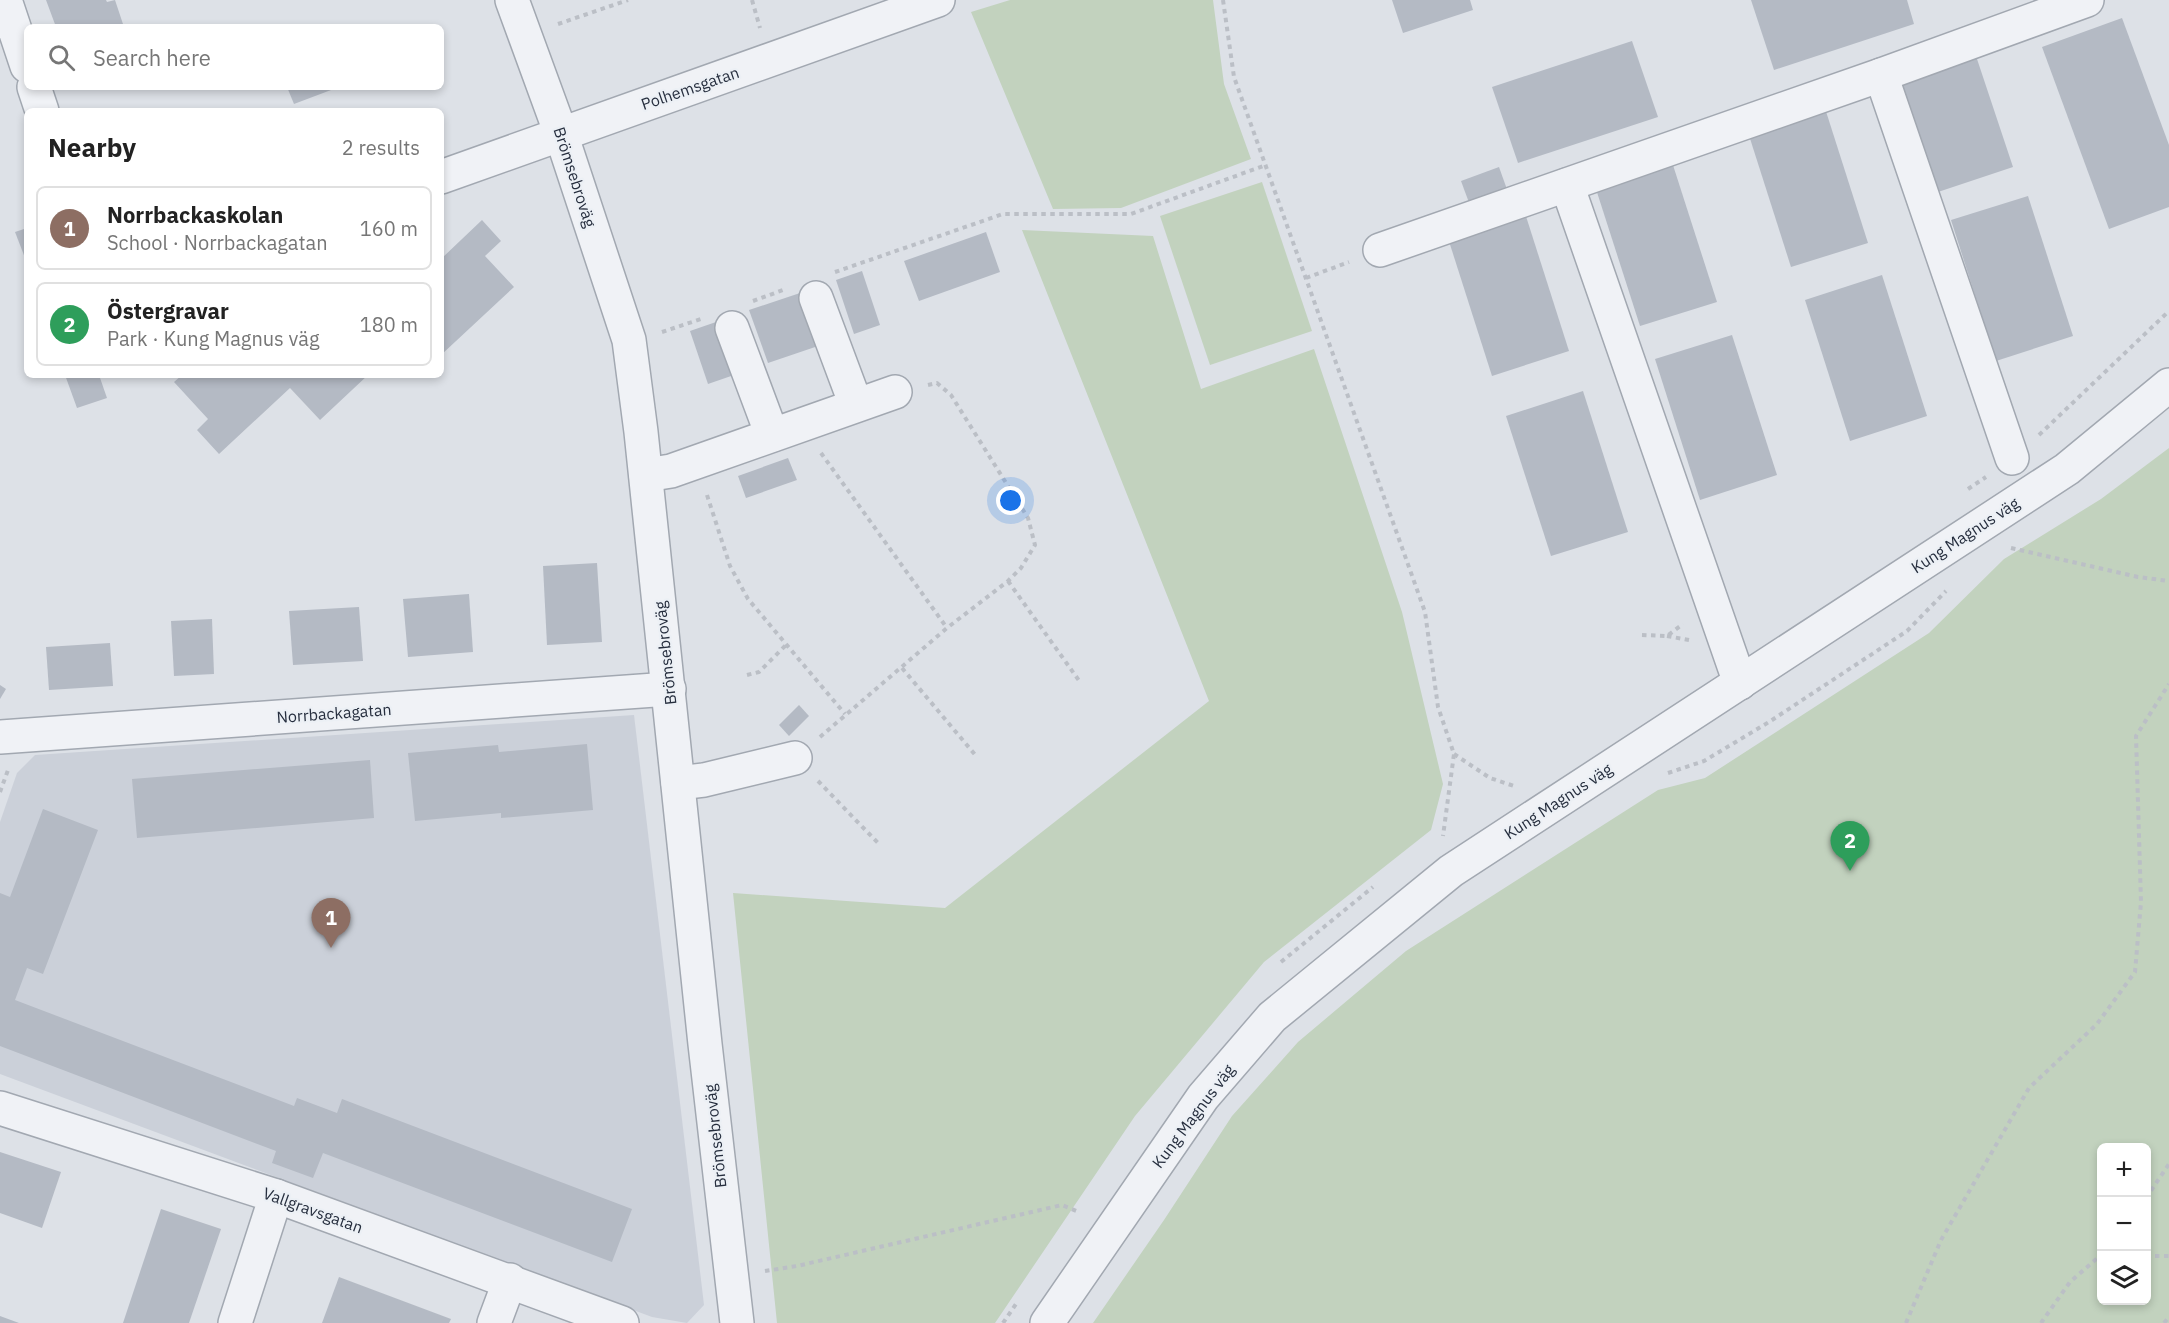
<!DOCTYPE html>
<meta charset="utf-8">
<style>
body{margin:0;font-family:"IBM Plex Sans",sans-serif;background:#f2f2f2;color:#222}
.controls{position:absolute;right:18px;bottom:18px;display:grid;overflow:hidden;border-radius:9px;box-shadow:0 3px 9px #0003}
.controls button{width:54px;height:54px;display:grid;place-items:center;padding:0;border:0;border-bottom:2px solid #e0e0e0;background:#fff;color:#222;font:30px sans-serif}
.you{position:absolute;left:1011px;top:501px;width:21px;height:21px;margin:-15px;border:4px solid #fff;border-radius:50%;background:#1a73e8;box-shadow:0 0 0 9px #1a73e833}
.badge{display:grid;place-items:center;width:39px;height:39px;border-radius:50%;background:#d93025;color:#fff;font-size:20px;font-weight:700}
.pin{position:absolute;translate:-50% -50px;filter:drop-shadow(0 2px 3px #0008)}
.pin::after{content:'';position:absolute;top:32px;width:21px;height:18px;background:inherit;clip-path:polygon(0 0,100% 0,50% 100%)}
.list{margin:0;padding:0;list-style:none}
h2{display:flex;justify-content:space-between;align-items:center;height:78px;margin:0;padding:0 24px;font-size:26px}
h2 small{font-size:20px;font-weight:400;color:#767676}
.list li{display:grid;grid-template-columns:39px 1fr auto;gap:18px;align-items:center;box-sizing:border-box;height:84px;margin:0 12px 12px;padding:0 12px;border:2px solid #e0e0e0;border-radius:9px}
.list b{display:block;font-size:22px;white-space:nowrap}
.list p{margin:0;font-size:20px;white-space:nowrap;color:#767676}
.list em{font-size:20px;font-style:normal;color:#767676}
.icon{flex:none;width:33px;height:33px;fill:none;stroke:currentColor;stroke-width:2;stroke-linecap:round;stroke-linejoin:round}
.map{position:relative;flex:none;width:2169px;height:1323px;overflow:hidden}
.search{position:absolute;background:#fff;box-shadow:0 3px 9px #0003;left:24px;top:24px;width:420px;height:66px;display:flex;align-items:center;gap:15px;box-sizing:border-box;padding:0 21px;border-radius:9px;color:#767676;font-size:22px}
.panel{position:absolute;background:#fff;box-shadow:0 3px 9px #0003;left:24px;top:108px;width:420px;height:270px;border-radius:9px}
.map>svg:first-child{display:block}
.built{fill:#cbd0d9}
.green{fill:#c2d2be;fill-rule:evenodd}
.building{fill:#b4bac4}
.lines{fill:none;stroke-linecap:round;stroke-linejoin:round}
.minor-casing{stroke:#a2a8b1;stroke-width:36}
.path{stroke:#bbbfc6;stroke-width:4;stroke-dasharray:4.5 4.5;stroke-linecap:butt}
.minor{stroke:#f0f2f6;stroke-width:33}
.labels{text-anchor:middle;stroke-width:4.5;stroke-linejoin:round;paint-order:stroke}
.street-label{font-size:16px;fill:#262e3e;stroke:#ecf0f5}
</style>
<div class="map">
<svg width="2169" height="1323" viewBox="0 0 2169 1323">
<rect width="100%" height="100%" fill="#dde1e7"/>
<polygon class="built" points="634,715 704,1305 687,1323 652,1317 0,1074 0,822 17,773 35,755"/>
<g class="green">
<polygon points="1010,0 1213,0 1224,84 1251,159 1121,208 1053,209 971,12"/>
<polygon points="1262,182 1312,331 1210,365 1160,216"/>
<polygon points="1022,230 1153,236 1201,389 1314,349 1402,612 1443,784 1431,830 1264,962 1135,1116 995,1323 777,1323 733,893 945,908 1209,701"/>
<path d="M2169,448V1323H1093L1164,1220L1232,1116L1298,1042L1406,951L1658,790L1705,778L1929,633L2004,559L2101,499ZM2102,1148H2146V1300H2102Z"/>
</g>
<g class="building">
<polygon points="46,0 106,0 107,2 115,0 124,27 56,27"/>
<polygon points="1392,0 1470,0 1473,10 1403,33"/>
<polygon points="1751,0 1907,0 1914,24 1774,70"/>
<polygon points="2122,18 2169,145 2169,207 2109,229 2042,47"/>
<polygon points="1632,41 1658,117 1518,163 1492,87"/>
<polygon points="1974,50 2013,167 1938,192 1899,75"/>
<polygon points="287,87 339,87 294,104"/>
<polygon points="1823,102 1868,243 1791,267 1746,126"/>
<polygon points="1672,162 1717,302 1640,326 1595,186"/>
<polygon points="1499,167 1509,195 1471,208 1461,181"/>
<polygon points="2028,196 2073,336 1996,361 1951,220"/>
<polygon points="1524,210 1569,351 1492,376 1447,235"/>
<polygon points="482,220 501,241 485,256 514,287 441,355 441,259"/>
<polygon points="27,228 27,263 15,232"/>
<polygon points="986,232 1000,272 919,301 904,261"/>
<polygon points="862,271 880,325 854,334 836,280"/>
<polygon points="1882,275 1927,416 1850,441 1805,300"/>
<polygon points="803,292 821,345 768,363 749,310"/>
<polygon points="716,322 734,375 708,384 690,331"/>
<polygon points="1732,335 1777,475 1700,500 1655,359"/>
<polygon points="65,375 99,375 107,398 77,408"/>
<polygon points="182,375 368,375 320,420 290,388 219,454 197,430 208,419 174,382"/>
<polygon points="1583,391 1628,532 1551,556 1506,416"/>
<polygon points="788,458 797,480 746,498 738,476"/>
<polygon points="597,563 602,642 547,645 543,566"/>
<polygon points="469,594 473,652 408,657 403,599"/>
<polygon points="359,607 363,661 293,665 289,611"/>
<polygon points="212,619 214,674 174,676 171,621"/>
<polygon points="110,643 113,686 49,690 46,647"/>
<polygon points="0,685 6,689 0,699"/>
<polygon points="799,705 809,716 789,736 779,725"/>
<polygon points="587,744 593,810 501,818 501,813 415,821 408,753 498,745 499,752"/>
<polygon points="370,760 374,818 137,838 132,779"/>
<polygon points="43,809 98,830 43,974 27,968 15,1000 294,1106 297,1098 337,1113 342,1099 632,1209 612,1262 323,1153 313,1178 272,1163 276,1151 0,1046 0,893 10,897"/>
<polygon points="0,1152 61,1172 42,1228 0,1213"/>
<polygon points="161,1209 221,1229 189,1323 123,1323"/>
<polygon points="339,1277 451,1319 449,1323 322,1323"/>
<polygon points="0,1316 19,1323 0,1323"/>
</g>
<g class="lines">
<defs>
<g id="minor">
<polyline points="5,0 27,66"/>
<polyline points="512,0 561,134 629,340 641,432 705,1044 737,1323"/>
<polyline points="1881,75 2012,458"/>
<polyline points="34,87 42,111"/>
<polyline points="441,177 938,0"/>
<polyline points="1567,185 1740,683"/>
<polyline points="1380,250 1881,75 2087,0"/>
<polyline points="816,298 856,405"/>
<polyline points="732,328 772,435"/>
<polyline points="646,475 671,471 895,392"/>
<polyline points="0,737 669,689"/>
<polyline points="678,783 704,780 795,758"/>
<polyline points="0,1108 276,1196 622,1323"/>
<polyline points="235,1323 276,1196"/>
<polyline points="494,1323 510,1280"/>
<polyline points="1047,1323 1203,1097 1272,1017 1451,871 2067,469 2169,385"/>
</g>
</defs>
<use href="#minor" class="minor-casing"/>
<g class="path">
<polyline points="752,0 760,28"/>
<polyline points="1223,0 1234,77 1425,612 1438,707 1454,754 1443,836"/>
<polyline points="558,24 628,0"/>
<polyline points="835,272 1003,214 1131,214 1266,165"/>
<polyline points="1306,278 1349,262"/>
<polyline points="753,301 783,290"/>
<polyline points="662,332 701,319"/>
<polyline points="2039,435 2169,311"/>
<polyline points="821,453 947,628"/>
<polyline points="1968,489 1986,477"/>
<polyline points="707,495 730,566 748,599 845,714"/>
<polyline points="2011,548 2138,577 2169,581"/>
<polyline points="1008,581 1080,682"/>
<polyline points="1642,635 1667,636 1683,624"/>
<polyline points="1667,636 1689,640"/>
<polyline points="902,668 977,757"/>
<polyline points="747,675 759,672 787,644"/>
<polyline points="820,737 947,628 1008,581 1021,568 1035,545 1028,518 951,395 937,383 928,385"/>
<polyline points="1454,754 1490,778 1517,787"/>
<polyline points="1668,773 1704,761 1769,722 1907,631 1946,591"/>
<polyline points="818,781 878,843"/>
<polyline points="0,792 8,770"/>
<polyline points="1281,962 1373,887"/>
<polyline points="2146,1198 2169,1164"/>
<polyline points="2146,1256 2169,1256"/>
<polyline points="765,1271 797,1266 1062,1205 1079,1212"/>
<polyline points="1003,1323 1016,1304"/>
<polyline points="1906,1323 1941,1240 2029,1088 2097,1024 2135,972 2141,902 2136,736 2169,684"/>
<polyline points="2041,1323 2070,1282 2102,1254"/>
<polyline points="2164,1323 2169,1317"/>
</g>
<use href="#minor" class="minor"/>
</g>
<g class="labels">
<g class="street-label">
<text transform="translate(690 88) rotate(-19)" y="6">Polhemsgatan</text>
<text transform="translate(575 177) rotate(72)" y="6">Brömsebroväg</text>
<text transform="translate(1965 535) rotate(-33)" y="6">Kung Magnus väg</text>
<text transform="translate(665 653) rotate(-96)" y="6">Brömsebroväg</text>
<text transform="translate(334 713) rotate(-4)" y="6">Norrbackagatan</text>
<text transform="translate(1558 801) rotate(-33)" y="6">Kung Magnus väg</text>
<text transform="translate(1193 1116) rotate(-53)" y="6">Kung Magnus väg</text>
<text transform="translate(715 1136) rotate(-96)" y="6">Brömsebroväg</text>
<text transform="translate(313 1210) rotate(20)" y="6">Vallgravsgatan</text>
</g>
</g>
</svg>
<div class="controls">
<button>+</button>
<button>−</button>
<button><svg class="icon" aria-label="layers" viewBox="0 0 24 24"><path d="M12 4l9 5-9 5-9-5zM3 14l9 5 9-5"/></svg></button>
</div>
<div class="you"></div>
<div class="pin badge" style="left:331px;top:948px;background:#8d6e63">1</div>
<div class="pin badge" style="left:1850px;top:871px;background:#2e9e5b">2</div>
<div class="search"><svg class="icon" aria-label="search" viewBox="0 0 24 24"><circle cx="10" cy="10" r="6"/><path d="M15 15l6 6"/></svg>Search here</div>
<section class="panel">
<h2>Nearby<small>2 results</small></h2>
<ul class="list">
<li><span class="badge" style="background:#8d6e63">1</span><div><b>Norrbackaskolan</b><p>School · Norrbackagatan</p></div><em>160 m</em></li>
<li><span class="badge" style="background:#2e9e5b">2</span><div><b>Östergravar</b><p>Park · Kung Magnus väg</p></div><em>180 m</em></li>
</ul>
</section>
</div>
